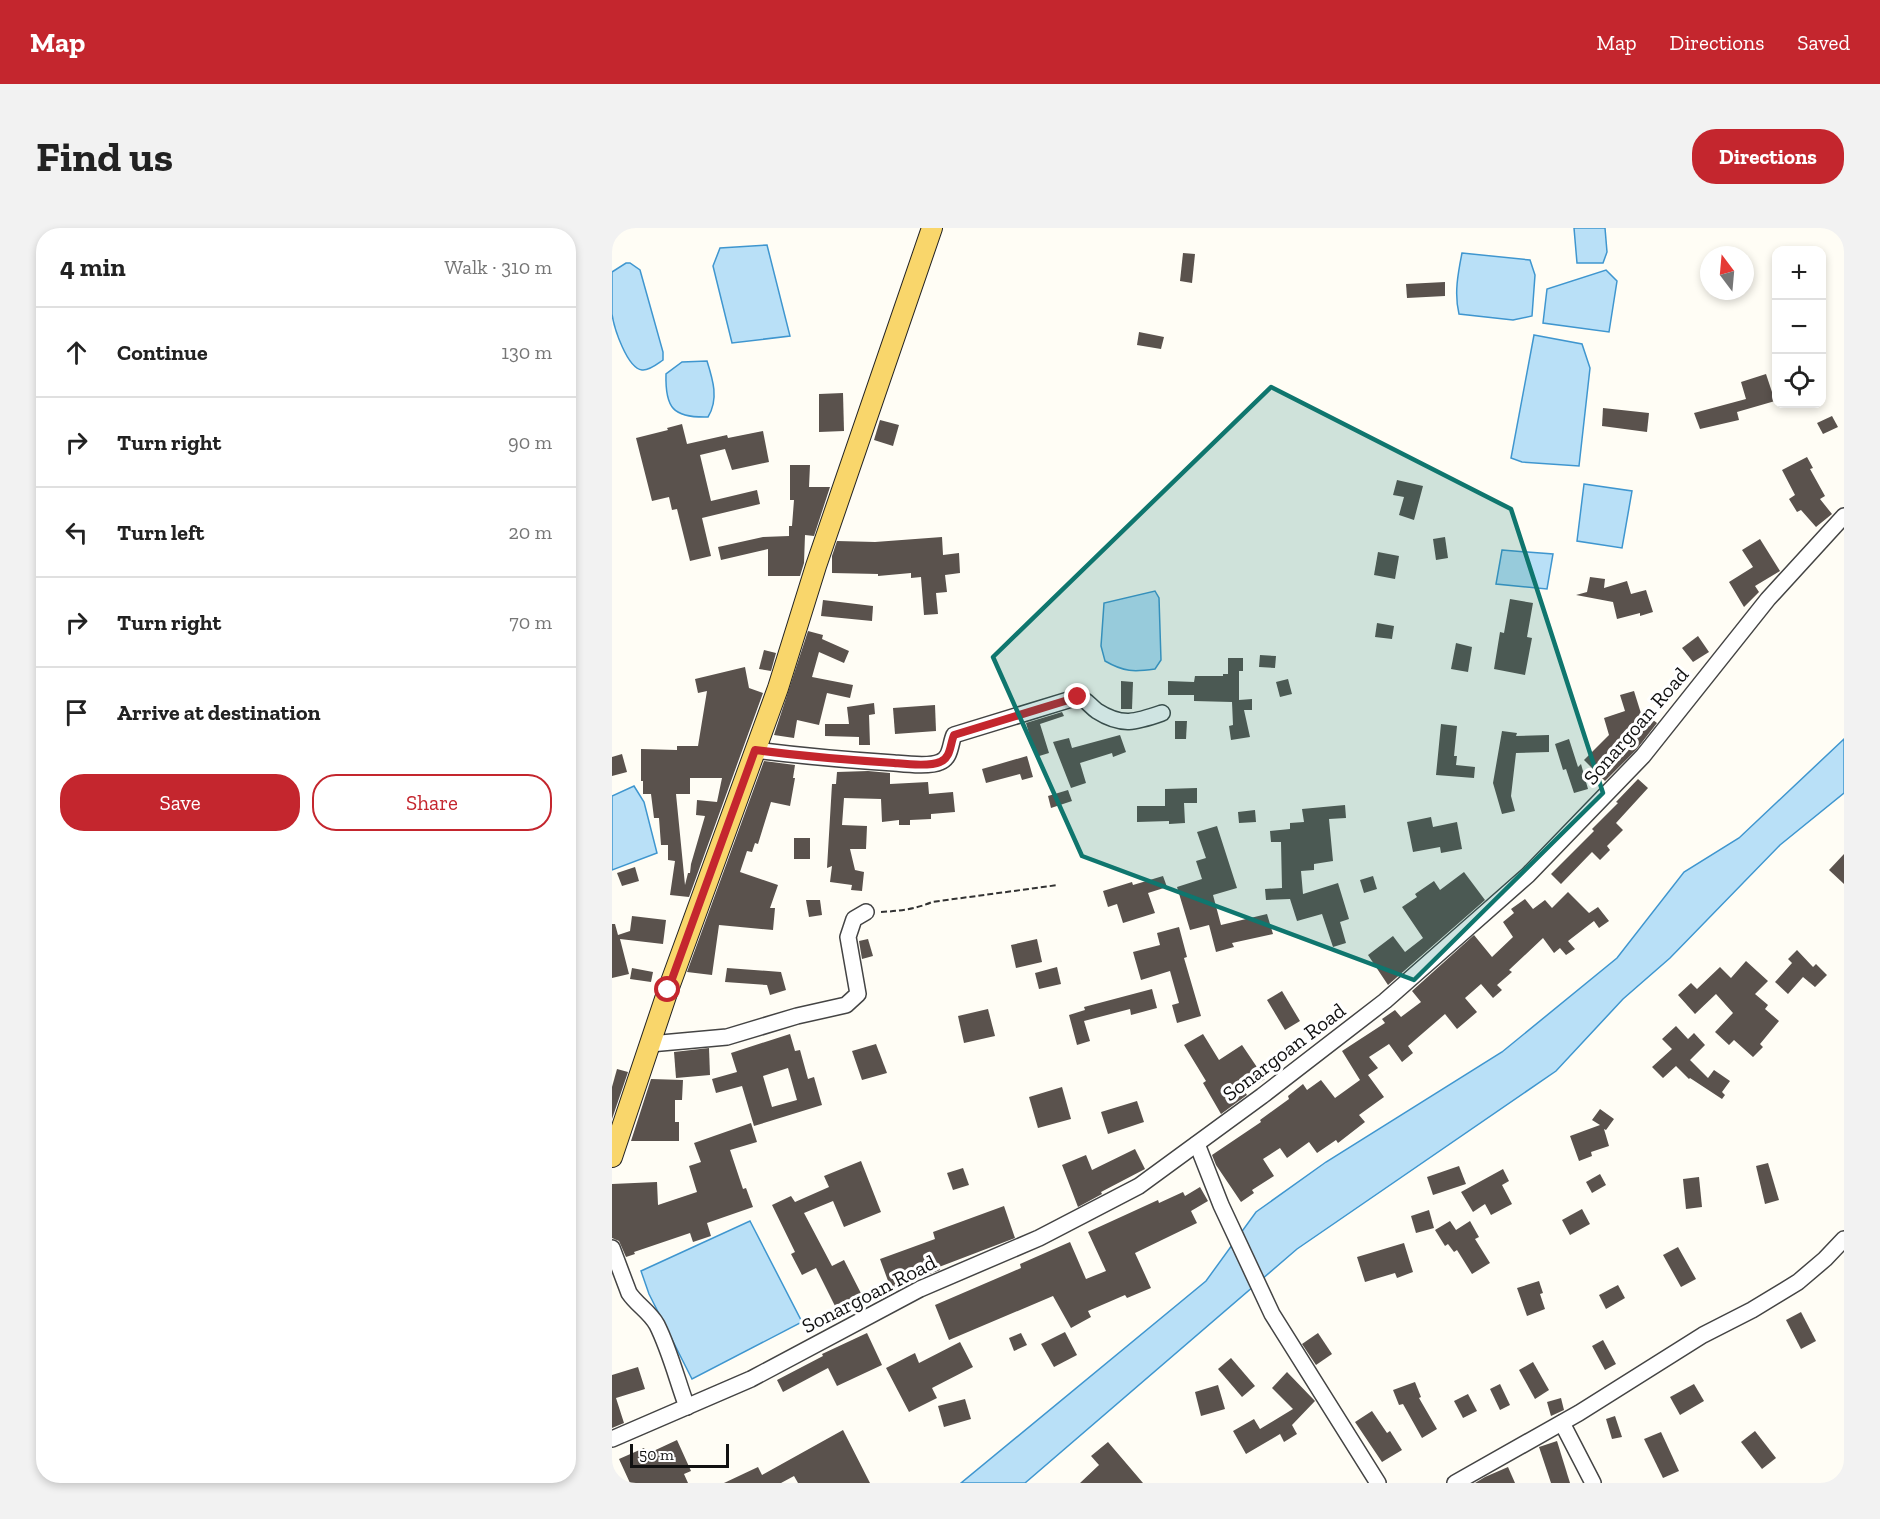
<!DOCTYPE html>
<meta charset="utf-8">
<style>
body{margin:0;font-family:"Zilla Slab",serif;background:#f2f2f2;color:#222}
.controls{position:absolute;right:18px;top:18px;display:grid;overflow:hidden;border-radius:12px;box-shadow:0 3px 9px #0003}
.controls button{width:54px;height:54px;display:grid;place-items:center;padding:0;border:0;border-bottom:2px solid #e0e0e0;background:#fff;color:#222;font:30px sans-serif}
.compass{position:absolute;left:1088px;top:18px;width:54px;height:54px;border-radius:50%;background:#fff;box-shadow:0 3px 9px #0003;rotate:344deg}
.scale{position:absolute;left:18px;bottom:15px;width:99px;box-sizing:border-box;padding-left:6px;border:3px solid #111;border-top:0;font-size:16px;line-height:21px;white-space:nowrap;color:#111;-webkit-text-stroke:4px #fff;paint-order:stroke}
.stop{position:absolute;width:18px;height:18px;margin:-14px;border:4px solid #c4262e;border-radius:50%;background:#fff}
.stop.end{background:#c4262e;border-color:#fff;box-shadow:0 2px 6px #0008}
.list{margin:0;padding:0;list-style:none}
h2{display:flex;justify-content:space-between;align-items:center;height:78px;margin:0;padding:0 24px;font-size:26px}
h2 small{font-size:20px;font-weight:400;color:#767676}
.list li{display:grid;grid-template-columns:39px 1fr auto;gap:18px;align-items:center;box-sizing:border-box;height:90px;padding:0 24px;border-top:2px solid #e0e0e0}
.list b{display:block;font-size:22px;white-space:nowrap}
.list em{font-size:20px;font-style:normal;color:#767676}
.actions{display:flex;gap:12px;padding:18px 24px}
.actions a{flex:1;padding:14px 0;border:2px solid #c4262e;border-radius:24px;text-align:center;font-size:21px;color:#c4262e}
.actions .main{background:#c4262e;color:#fff}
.icon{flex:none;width:33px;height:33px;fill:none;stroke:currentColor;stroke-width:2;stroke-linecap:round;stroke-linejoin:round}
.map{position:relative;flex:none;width:1232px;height:1255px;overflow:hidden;border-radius:24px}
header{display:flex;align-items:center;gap:36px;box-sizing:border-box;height:84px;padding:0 30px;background:#c4262e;color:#fff}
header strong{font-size:28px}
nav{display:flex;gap:33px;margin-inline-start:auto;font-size:21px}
.intro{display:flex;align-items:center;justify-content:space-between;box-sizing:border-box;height:144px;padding:0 36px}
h1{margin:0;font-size:42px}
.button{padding:15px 27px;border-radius:24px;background:#c4262e;color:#fff;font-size:21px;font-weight:700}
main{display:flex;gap:36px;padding:0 36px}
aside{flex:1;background:#fff;border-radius:24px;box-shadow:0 3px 9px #0003}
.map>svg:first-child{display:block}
.water{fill:#b9e0f7;stroke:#3f96cf;stroke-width:1.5}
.building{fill:#5a524d;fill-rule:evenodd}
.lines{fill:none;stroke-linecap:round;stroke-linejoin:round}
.minor-casing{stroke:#444;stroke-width:18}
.major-casing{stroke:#222;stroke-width:22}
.path{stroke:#333;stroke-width:2;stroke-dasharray:6 3;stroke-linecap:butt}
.minor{stroke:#fff;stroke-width:15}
.major{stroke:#f9d66b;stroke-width:20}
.route{stroke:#c4262e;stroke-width:8}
.marked{fill:#0f766e;fill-opacity:0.2;stroke:#0f766e;stroke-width:4.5;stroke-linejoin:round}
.labels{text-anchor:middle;stroke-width:6;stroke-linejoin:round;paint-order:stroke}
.street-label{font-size:21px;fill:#111;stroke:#fff}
</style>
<header>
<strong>Map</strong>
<nav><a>Map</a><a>Directions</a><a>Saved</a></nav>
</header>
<div class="intro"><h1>Find us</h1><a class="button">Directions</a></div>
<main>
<aside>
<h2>4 min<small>Walk · 310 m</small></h2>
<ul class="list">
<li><svg class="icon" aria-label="ahead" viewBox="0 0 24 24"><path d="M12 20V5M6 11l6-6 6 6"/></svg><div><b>Continue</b></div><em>130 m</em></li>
<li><svg class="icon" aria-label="right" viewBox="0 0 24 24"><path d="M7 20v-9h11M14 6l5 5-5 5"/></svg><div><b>Turn right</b></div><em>90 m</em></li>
<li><svg class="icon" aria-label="left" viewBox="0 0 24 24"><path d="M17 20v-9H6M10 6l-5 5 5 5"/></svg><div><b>Turn left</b></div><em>20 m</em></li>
<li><svg class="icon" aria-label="right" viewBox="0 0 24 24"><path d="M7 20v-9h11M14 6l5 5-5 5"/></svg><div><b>Turn right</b></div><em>70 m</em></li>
<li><svg class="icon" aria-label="arrive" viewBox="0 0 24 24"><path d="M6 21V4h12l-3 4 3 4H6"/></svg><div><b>Arrive at destination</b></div></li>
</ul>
<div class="actions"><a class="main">Save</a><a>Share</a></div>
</aside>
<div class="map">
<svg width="1232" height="1255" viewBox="0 0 1232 1255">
<rect width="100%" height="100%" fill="#fffdf5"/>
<g class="water">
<polygon points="962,0 993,0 995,24 991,35 965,35"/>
<polygon points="155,17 178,108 120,115 101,38 108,20"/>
<path d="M850,25L918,32L923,47L920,88L901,92L847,86C842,66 846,45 850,25Z"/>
<path d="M14,35H18L28,42L51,124V132C45,136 37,143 30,142C15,140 2,100 0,86C0,73 0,58 0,44Z"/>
<polygon points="994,42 1005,53 997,104 931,95 935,61"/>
<polygon points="922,107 970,116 978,140 967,238 910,234 899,230"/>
<path d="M95,133C101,152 107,171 96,189C61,190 53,180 54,146L70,134Z"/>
<polygon points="972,256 1020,263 1010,320 965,313"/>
<polygon points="890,322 941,326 935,361 884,356"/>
<path d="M543,363L547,370L549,432L543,441C522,444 512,444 493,433L489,418L492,375Z"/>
<polygon points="1232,511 1232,565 1168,617 1058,730 1011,771 944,843 685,1021 413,1255 349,1255 594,1053 644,984 714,934 890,824 1005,730 1072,644 1127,610"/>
<polygon points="22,558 32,574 45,625 0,642 0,568"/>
<polygon points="138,993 190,1094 80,1151 37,1066 29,1043"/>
</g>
<g class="building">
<polygon points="571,25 583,26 580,55 568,53"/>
<polygon points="833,54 833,68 795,70 794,56"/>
<polygon points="527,104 552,109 549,121 525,117"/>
<polygon points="1154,146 1163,173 1125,184 1127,192 1088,201 1082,185 1134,171 1129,154"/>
<polygon points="231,165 232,203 207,204 207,166"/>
<polygon points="991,180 1037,185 1035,204 990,198"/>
<polygon points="1220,188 1226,199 1211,206 1205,195"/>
<polygon points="268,192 287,197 281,218 262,212"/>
<polygon points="70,196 75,216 115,207 116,210 151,203 157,234 120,242 113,221 88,227 99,273 145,262 148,276 90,290 99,328 78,333 65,281 60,282 57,269 40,273 24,210 56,202 55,200"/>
<polygon points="1195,229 1201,240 1198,241 1213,268 1208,271 1220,286 1204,299 1189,282 1185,284 1177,271 1183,267 1170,242"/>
<polygon points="178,237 198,237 197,259 218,259 202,308 193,307 192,335 188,348 156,348 156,321 109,332 106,319 151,309 177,308 177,298 180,298 182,272 178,272"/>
<polygon points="785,252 811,258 802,292 787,287 792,269 781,267"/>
<polygon points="330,309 331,327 347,325 348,345 333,347 335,364 324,365 326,386 312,387 309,349 299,350 299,345 266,348 266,346 220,345 220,328 225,313 263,314"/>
<polygon points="833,309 836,330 824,332 821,311"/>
<polygon points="1148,311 1168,343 1143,358 1147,364 1132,379 1117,354 1141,339 1130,322"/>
<polygon points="766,324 787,328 783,351 762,347"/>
<polygon points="978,349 993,351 992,360 1015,353 1019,366 1034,362 1041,384 1028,388 1028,385 1005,391 1001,374 964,367 975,364"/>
<polygon points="898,371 921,375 915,409 920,410 913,447 882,441 888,404 892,405"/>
<polygon points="211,372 261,378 260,393 209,388"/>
<polygon points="765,395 782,398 780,411 763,409"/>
<polygon points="196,403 211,407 210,411 237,423 232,435 207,424 200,449 241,457 238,470 215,465 207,497 185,492 182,510 162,507"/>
<polygon points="1086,408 1097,424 1081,434 1070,420"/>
<polygon points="844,415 860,419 856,444 839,441"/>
<polygon points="152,422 164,425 159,443 147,441"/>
<polygon points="648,427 664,428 663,440 647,439"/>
<polygon points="616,430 631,430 631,443 627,443 627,472 640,471 640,482 632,482 638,509 619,512 617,498 621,497 620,474 582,473 582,467 556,467 556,453 582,454 583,448 611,448 611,446 616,446"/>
<path d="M133,439L137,460L151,465L77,669L58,667L63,633L56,632V617H49L47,590H42L39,566H31V553H29V521L65,522V518H86L95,463L86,465L83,451ZM78,550H110L105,574L85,572L84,587L93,588L79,636L78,645H76L73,657L64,566H78Z"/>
<polygon points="676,451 680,466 668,469 664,454"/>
<polygon points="509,453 521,454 520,481 509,481"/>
<polygon points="1022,463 1032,495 1037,489 1045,495 1024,522 993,553 972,532 997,507 992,490 1013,483 1008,467"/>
<polygon points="262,475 263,486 257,487 258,517 247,517 247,509 213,508 213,496 237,496 235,479"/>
<polygon points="323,477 324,503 283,506 281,480"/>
<polygon points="450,484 452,488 428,496 437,525 424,529 414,495"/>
<polygon points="563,493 575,493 574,511 563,511"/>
<polygon points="829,496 845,498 842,528 845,528 844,537 863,539 862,550 824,547"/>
<polygon points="890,503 905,505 904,508 937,507 937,524 904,525 899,568 903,583 890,586 881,555"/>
<polygon points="508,507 514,524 501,529 500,525 468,535 474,555 459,560 441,514 457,510 460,520"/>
<polygon points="957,511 966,539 969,536 976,561 962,565 954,541 951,542 943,516"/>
<polygon points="10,526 15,544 0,548 0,529"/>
<polygon points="415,528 421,549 410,552 408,546 374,555 370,541"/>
<polygon points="152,533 183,537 181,550 183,550 178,578 159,574 146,616 143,615 140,624 135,623 128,644 166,657 158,680 163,680 161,702 107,697 100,747 75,744"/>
<polygon points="256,543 278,545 278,556 316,554 317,566 341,564 343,584 319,586 319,591 298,592 298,597 287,597 287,592 270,594 269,571 232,570 230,597 255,598 254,621 238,621 243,642 252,644 250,663 239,662 240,657 218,654 220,638 215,640 220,556 224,556 225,544"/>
<polygon points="1026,551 1036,560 1004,595 1011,602 995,618 998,622 988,632 980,624 949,656 939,646 982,603 980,601 1006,575 1004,574"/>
<polygon points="585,560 585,575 572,575 573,595 557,596 557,593 525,594 525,578 553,578 553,561"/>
<polygon points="456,562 460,573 439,580 436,568"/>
<polygon points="733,577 734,590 717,591 721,633 702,636 702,642 689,643 691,666 726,655 737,691 728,694 734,715 721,719 710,686 685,693 678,671 654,672 653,661 670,660 669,614 659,614 658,603 678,601 678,595 692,594 690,581"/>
<polygon points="643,582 644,594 627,595 626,584"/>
<polygon points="819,589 821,599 845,594 850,621 829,625 828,619 801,624 795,594"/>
<polygon points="605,598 625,660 601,667 609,697 655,686 661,706 620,715 622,719 604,724 597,697 578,702 565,659 590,651 584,633 594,630 585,604"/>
<rect x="182" y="610" width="16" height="21"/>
<polygon points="1232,626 1232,656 1217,642"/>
<polygon points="23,639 27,653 10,658 5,645"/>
<polygon points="852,644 873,672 776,757 756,727 781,708 793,724 811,710 790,679 805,669 803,666 822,653 828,662"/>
<polygon points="551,648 555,659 536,665 543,685 511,695 505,676 496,679 491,663 520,654 521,657"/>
<polygon points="761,648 765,661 752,665 748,652"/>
<polygon points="956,664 977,685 986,679 997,693 987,700 982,693 956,713 963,721 954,727 948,720 942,725 931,710 897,742 900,744 885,757 890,762 881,770 869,756 853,770 865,784 845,801 833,786 796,818 801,825 790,834 777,816 757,829 766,840 756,847 772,869 747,887 753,894 726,915 724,912 705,925 697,914 675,930 668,920 651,931 662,948 640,962 642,965 629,974 604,937 600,927 649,894 648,892 677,871 676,868 691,856 695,862 709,852 723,870 748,852 730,823 773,795 770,791 783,782 789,789 809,774 800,763 862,707 880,729 901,709 891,694 902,685 899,681 913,671 921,681 933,672 940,680"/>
<polygon points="194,672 208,672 210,687 197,689"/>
<polygon points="20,688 54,692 51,716 8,711 17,746 0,750 0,696 3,696 6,707 18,703"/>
<polygon points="567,699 575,729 572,730 589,788 565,795 560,777 567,775 558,743 529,752 521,724 548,717 545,705"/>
<polygon points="256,711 261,728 250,731 247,713"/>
<polygon points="425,711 430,734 404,740 399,717"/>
<polygon points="1185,722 1201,739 1204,736 1215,747 1203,759 1191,749 1176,766 1163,754 1180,735 1176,731"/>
<polygon points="1134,733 1156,753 1143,766 1156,777 1153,781 1167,793 1148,816 1151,819 1141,829 1122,812 1117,817 1103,804 1121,785 1104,766 1083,786 1066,767 1079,755 1085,761 1108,739 1119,750"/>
<polygon points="445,739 449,756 427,761 423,745"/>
<polygon points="20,740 41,744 39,754 18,751"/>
<polygon points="115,740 169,744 174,762 158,767 155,757 113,754"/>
<polygon points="540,761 545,780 519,787 518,781 472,793 478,813 465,817 457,787 473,782 472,779"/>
<polygon points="670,763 688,793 673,802 655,772"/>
<polygon points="376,781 383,808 352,815 346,788"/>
<polygon points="1064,798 1076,811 1082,805 1093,817 1078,832 1096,850 1102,842 1118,853 1110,864 1113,867 1110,871 1078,850 1077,851 1064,838 1051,850 1040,839 1060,821 1050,811"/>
<path d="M178,806L183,823L188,822L196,851L202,849L210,877L142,898L130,858L104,865L100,851L125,844L119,825ZM176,840L185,872L160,879L151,848Z"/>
<polygon points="591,806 607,832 630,817 653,851 633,864 635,867 609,886 591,855 594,853 572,817"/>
<polygon points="264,816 275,845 250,852 240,823"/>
<polygon points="97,820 98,847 64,850 62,824"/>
<polygon points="5,841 16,844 0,891 0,859"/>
<polygon points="39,851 71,852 70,872 63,872 63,894 67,894 67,913 19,913"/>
<polygon points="450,859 459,891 426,900 417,869"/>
<polygon points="525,873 532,894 496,906 489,884"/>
<polygon points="988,881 1002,891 994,902 992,901 997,918 979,924 980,928 967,933 958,908 988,897 980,892"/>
<polygon points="139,895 145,914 118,922 131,961 134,960 141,979 95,995 99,1008 81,1014 78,1005 22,1024 23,1026 14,1029 7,1013 0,1010 0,956 45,954 46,977 85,964 77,938 89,934 82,915"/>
<polygon points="523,921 533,941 489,964 490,966 466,979 450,937 474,927 480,942"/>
<polygon points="249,933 269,984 232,999 221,973 192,985 220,1038 232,1032 255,1077 229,1090 204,1040 190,1047 179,1026 183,1024 160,977 179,968 183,974 217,959 212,948"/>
<polygon points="1156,935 1167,972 1153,976 1144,938"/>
<polygon points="847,938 854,956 821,967 815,949"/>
<polygon points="351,940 357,957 341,962 335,945"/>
<polygon points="891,941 897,953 890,957 900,976 879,987 873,976 861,984 849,964"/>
<polygon points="988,946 994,957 980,965 974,954"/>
<polygon points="1087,949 1090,979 1074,981 1071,951"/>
<polygon points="588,959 596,973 579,983 585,995 523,1025 539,1060 515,1070 513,1067 476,1083 479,1089 459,1100 441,1068 337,1112 323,1077 409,1040 408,1036 458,1014 474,1051 494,1043 476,1004 546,972 547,975 571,964 573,968"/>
<polygon points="392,978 403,1010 327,1039 328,1042 279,1061 268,1031 323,1011 321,1004"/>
<polygon points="970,981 978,996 958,1007 950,992"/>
<polygon points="817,982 822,1000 804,1005 799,988"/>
<polygon points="838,993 844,1002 858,993 867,1009 863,1011 878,1035 860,1046 845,1022 842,1024 836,1016 833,1018 823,1002"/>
<polygon points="792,1015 801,1044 785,1050 783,1045 753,1054 745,1029"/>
<polygon points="1066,1019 1084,1051 1069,1059 1051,1027"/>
<polygon points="927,1053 931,1065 928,1066 933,1081 915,1088 905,1060"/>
<polygon points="1006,1057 1013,1070 994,1081 987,1067"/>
<polygon points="1189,1084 1204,1113 1189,1121 1174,1092"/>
<polygon points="453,1104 465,1127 442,1139 429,1116"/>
<polygon points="255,1105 270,1137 225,1158 216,1140 171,1164 165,1152 211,1128 210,1126"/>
<polygon points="409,1105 415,1117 402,1123 397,1110"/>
<polygon points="706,1105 720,1126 704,1137 690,1116"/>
<polygon points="991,1112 1004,1136 993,1142 980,1118"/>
<polygon points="348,1114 361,1139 320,1160 325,1170 297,1184 274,1140 303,1125 307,1135"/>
<polygon points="619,1130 643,1158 630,1169 606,1141"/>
<polygon points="921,1134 937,1162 923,1171 907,1142"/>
<polygon points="26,1139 33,1161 4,1170 12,1195 0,1200 0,1147"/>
<polygon points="675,1144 703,1173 680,1197 685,1206 672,1214 668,1206 634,1226 621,1203 642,1191 648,1201 681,1181 660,1160"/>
<polygon points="803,1154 809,1169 807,1170 825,1201 810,1210 791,1176 787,1177 781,1162"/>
<polygon points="888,1156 898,1177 888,1182 878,1161"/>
<polygon points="1082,1156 1092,1173 1068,1187 1058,1169"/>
<polygon points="606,1157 613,1181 589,1188 583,1164"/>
<polygon points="856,1166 865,1183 851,1190 842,1173"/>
<polygon points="949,1170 952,1182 939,1188 935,1174"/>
<polygon points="353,1171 359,1191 332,1199 326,1178"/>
<polygon points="760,1183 775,1205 778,1203 790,1222 770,1234 743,1194"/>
<polygon points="1003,1188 1010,1209 1000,1211 994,1191"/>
<polygon points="231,1202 258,1255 186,1255 182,1248 169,1255 112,1255 146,1239 150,1247"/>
<polygon points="1143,1203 1164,1230 1150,1241 1129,1214"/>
<polygon points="1049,1204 1067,1243 1051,1250 1032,1211"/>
<polygon points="65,1212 79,1243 72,1246 76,1255 18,1255 7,1231 32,1220 35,1226"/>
<polygon points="945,1213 958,1255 939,1255 927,1219"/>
<polygon points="496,1214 531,1255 468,1255 487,1237 479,1228"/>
<polygon points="896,1239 903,1255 863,1255 873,1249"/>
</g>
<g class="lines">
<defs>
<g id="minor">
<path d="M143,522C189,528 235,532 282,535C293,536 318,539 328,534C339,530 338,516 342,507L466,469C474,471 478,478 485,483C510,499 524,494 550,485"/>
<polyline points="38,816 115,809 185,788 234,777 246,766 236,709 242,691 254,684"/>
<polyline points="585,916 609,977 660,1086 766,1255"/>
<path d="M0,1020L17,1065C25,1077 38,1084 45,1097C58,1123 65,1152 75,1179"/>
<polyline points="950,1195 981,1255"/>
<polyline points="0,1211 139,1151 308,1061 427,1010 527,958 650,868 773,773 916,647 1031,528 1156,371 1232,288"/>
<polyline points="843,1255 967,1185 1091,1107 1140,1082 1186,1054 1213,1031 1232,1011"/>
</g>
<polyline id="major" points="0,929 56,762 166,460 204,338 320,0"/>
</defs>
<use href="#minor" class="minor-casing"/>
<use href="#major" class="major-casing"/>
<path class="path" d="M269,684C287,683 304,681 320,674L446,657"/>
<use href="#minor" class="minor"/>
<use href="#major" class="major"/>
</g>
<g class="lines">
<path class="route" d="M56,762L143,522C189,528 235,532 282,535C293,536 317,539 328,534C339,530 338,516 342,507L466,469"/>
</g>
<path class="marked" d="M659,159L899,281L991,565L802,752L470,628L381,429Z"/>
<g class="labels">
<g class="street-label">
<text transform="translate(1024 498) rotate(-49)" y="7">Sonargoan Road</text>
<text transform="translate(672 824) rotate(-37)" y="7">Sonargoan Road</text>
<text transform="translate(257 1066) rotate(-27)" y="7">Sonargoan Road</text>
</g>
</g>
</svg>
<div class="controls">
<button>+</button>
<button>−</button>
<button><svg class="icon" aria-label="locate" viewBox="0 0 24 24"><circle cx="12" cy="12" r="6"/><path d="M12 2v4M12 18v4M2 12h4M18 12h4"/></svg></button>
</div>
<svg class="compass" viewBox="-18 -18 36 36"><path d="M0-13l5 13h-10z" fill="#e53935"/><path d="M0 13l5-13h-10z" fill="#767676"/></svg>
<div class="scale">50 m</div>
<div class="stop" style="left:56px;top:762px"></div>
<div class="stop end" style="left:466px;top:469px"></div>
</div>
</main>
